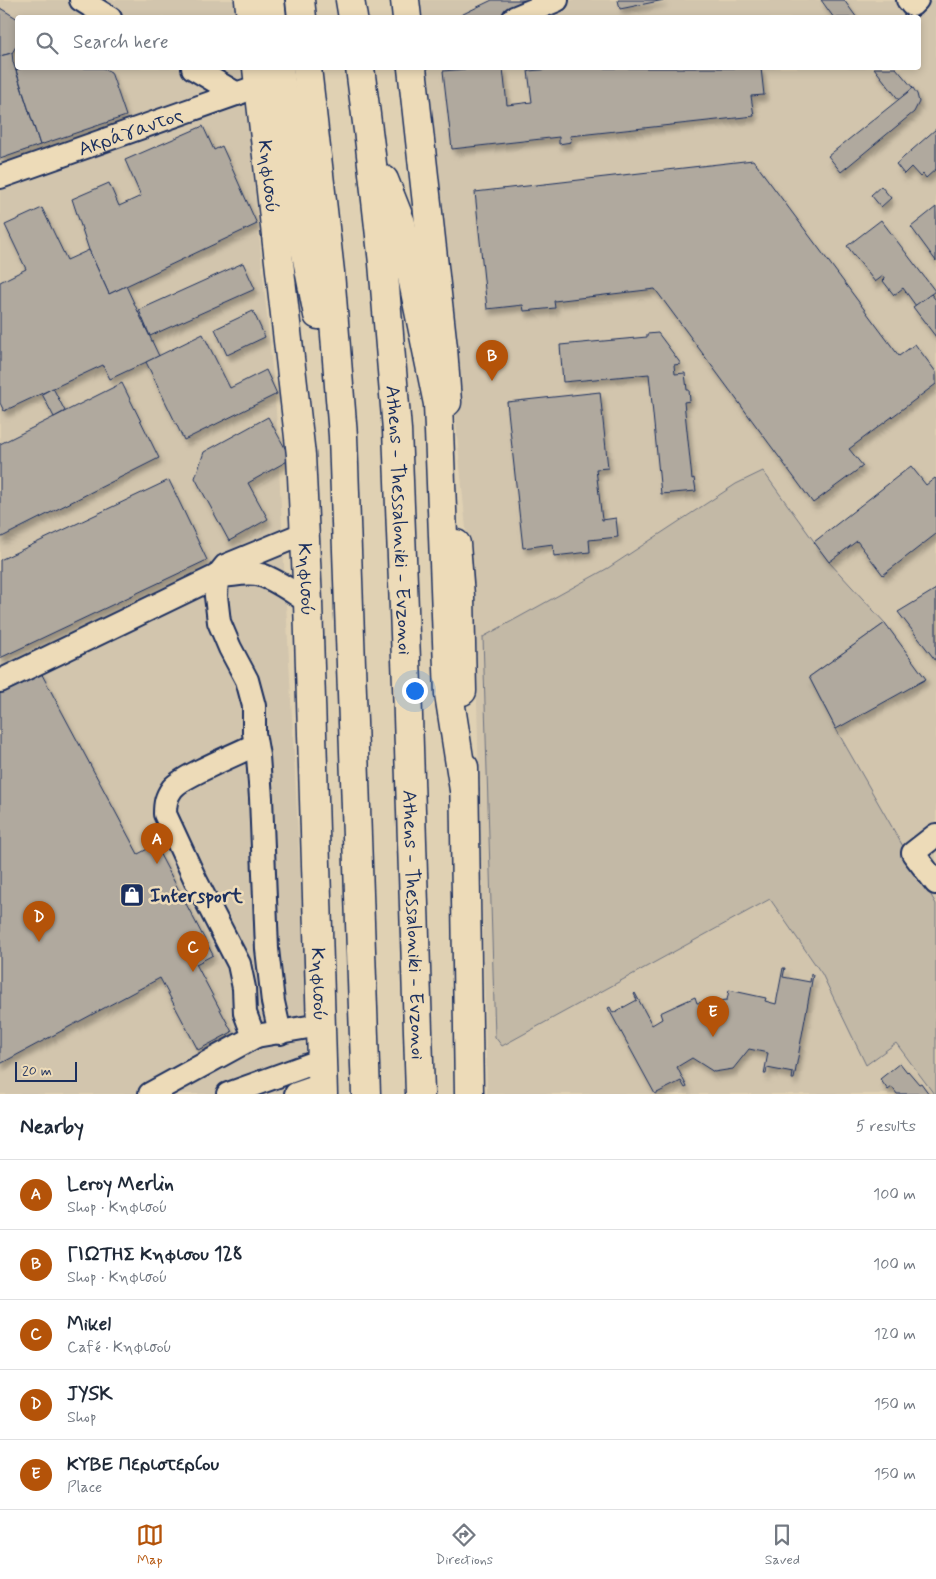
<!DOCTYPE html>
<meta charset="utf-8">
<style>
body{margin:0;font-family:Mynerve,sans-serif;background:#f6f6f7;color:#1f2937}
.scale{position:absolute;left:15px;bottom:12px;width:62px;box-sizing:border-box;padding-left:5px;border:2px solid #1b2f5e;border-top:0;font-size:14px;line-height:18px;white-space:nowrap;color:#1b2f5e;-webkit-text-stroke:4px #eddbb8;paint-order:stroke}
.you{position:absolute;left:414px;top:690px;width:18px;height:18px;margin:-12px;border:4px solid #fff;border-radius:50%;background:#1a73e8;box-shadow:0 0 0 8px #1a73e833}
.badge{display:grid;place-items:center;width:32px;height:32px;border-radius:50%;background:#b45309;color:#fff;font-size:16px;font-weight:700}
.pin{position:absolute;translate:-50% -41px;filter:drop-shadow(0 1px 2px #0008)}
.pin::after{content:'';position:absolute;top:26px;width:18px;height:15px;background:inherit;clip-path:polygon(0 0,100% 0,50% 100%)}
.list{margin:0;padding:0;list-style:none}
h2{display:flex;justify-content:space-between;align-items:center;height:65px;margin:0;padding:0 20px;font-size:21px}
h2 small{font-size:16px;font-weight:400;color:#747a83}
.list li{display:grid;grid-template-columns:32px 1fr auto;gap:15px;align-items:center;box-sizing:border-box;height:70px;padding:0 20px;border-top:1px solid #e0e1e3}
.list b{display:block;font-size:19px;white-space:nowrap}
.list p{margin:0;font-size:16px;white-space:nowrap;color:#747a83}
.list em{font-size:16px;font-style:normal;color:#747a83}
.icon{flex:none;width:28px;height:28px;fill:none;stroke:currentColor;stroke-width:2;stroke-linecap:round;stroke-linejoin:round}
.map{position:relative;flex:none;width:936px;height:1094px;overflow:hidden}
.search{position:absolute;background:#fff;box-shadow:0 2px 8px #0003;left:15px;right:15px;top:15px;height:55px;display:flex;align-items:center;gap:12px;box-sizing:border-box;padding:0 18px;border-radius:5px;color:#747a83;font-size:19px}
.sheet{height:415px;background:#fff}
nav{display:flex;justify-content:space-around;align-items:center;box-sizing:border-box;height:70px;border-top:1px solid #e0e1e3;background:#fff;font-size:14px;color:#747a83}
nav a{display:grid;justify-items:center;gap:2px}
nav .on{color:#b45309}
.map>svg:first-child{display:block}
.built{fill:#d2c5ad}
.green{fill:#c3b9a6;stroke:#6f7482}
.building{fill:#b0a99e;stroke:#1b2f5e;filter:url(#shadow)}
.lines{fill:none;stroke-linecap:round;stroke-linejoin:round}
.minor-casing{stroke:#1b2f5e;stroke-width:26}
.major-casing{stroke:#1b2f5e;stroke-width:31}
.highway-casing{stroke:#1b2f5e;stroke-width:31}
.minor{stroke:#eddbb8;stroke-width:22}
.major{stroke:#eddbb8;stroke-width:28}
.highway{stroke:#eddbb8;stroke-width:28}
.labels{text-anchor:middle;stroke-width:5;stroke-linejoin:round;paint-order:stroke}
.street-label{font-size:20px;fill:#1b2f5e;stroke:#eddbb8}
.poi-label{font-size:20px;font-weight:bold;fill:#1b2f5e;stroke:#eddbb8;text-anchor:start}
</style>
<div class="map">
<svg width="936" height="1094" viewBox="0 0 936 1094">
<defs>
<filter id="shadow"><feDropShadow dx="3" dy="5.5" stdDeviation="2.5" flood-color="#0004"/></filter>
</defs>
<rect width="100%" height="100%" fill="#e0d1b3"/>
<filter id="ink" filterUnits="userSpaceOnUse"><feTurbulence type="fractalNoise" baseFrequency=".02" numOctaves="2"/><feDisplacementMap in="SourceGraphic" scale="10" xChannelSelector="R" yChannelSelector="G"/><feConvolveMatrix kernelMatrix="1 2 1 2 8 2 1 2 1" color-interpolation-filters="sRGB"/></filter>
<g filter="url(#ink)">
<g class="built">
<polygon points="0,0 237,0 238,17 18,18 18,68 243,68 276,411 311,1082 282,1094 0,1094"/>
<polygon points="415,0 936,0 936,1094 487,1094 475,623 422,68 918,68 918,18 417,18"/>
</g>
<polygon class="green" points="763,471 829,562 885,623 809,677 836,729 936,904 936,1094 934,1094 896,1043 866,1065 822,974 770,899 502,1046 495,1037 483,637 608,568 736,484"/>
<g class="building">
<polygon points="492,0 544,0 506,18 462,18 461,15"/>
<polygon points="618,0 664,0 620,9"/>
<polygon points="821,0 844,0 857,18 834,18"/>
<polygon points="0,8 18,19 18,43 12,53 0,56"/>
<polygon points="12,53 13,62 40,145 0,159 0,56"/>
<polygon points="23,68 103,68 111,72 126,116 40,145 16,70"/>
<polygon points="478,68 503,68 507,105 532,102 528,71 564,68 761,68 764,95 751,96 754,116 570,136 571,142 559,144 559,137 452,149 443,71"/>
<polygon points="874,68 896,68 913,88 899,100"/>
<polygon points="913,88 917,94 919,102 914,112 841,172 828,156"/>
<polygon points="203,126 214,150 222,146 257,224 109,294 89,250 72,199 109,183 119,206 141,196 125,160"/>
<polygon points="936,129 936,169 926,178 923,174 920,177 911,167 904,174 896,164"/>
<polygon points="753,160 899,356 915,344 936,372 936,384 849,449 863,466 813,503 655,289 554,301 555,308 524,311 523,305 487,309 475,192"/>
<polygon points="881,186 891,198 881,207 871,195"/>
<polygon points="936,207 936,261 911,227"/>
<polygon points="42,208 67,260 89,250 109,294 126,286 159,356 110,379 103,365 4,411 0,403 0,282 26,269 5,225"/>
<polygon points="881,220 935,291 916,306 903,288 894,295 883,281 885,279 883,276 875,282 847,246"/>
<polygon points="243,263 255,289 150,336 139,310"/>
<polygon points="931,294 936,300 936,337 913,307"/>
<polygon points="253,311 265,337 227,355 215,329"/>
<polygon points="658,333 681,364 674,365 675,374 685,373 687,390 689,390 690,401 684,402 692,479 694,478 696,491 661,494 649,374 563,382 560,345 647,337 647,334"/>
<polygon points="203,334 230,388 266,370 277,394 184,440 146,362"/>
<polygon points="122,383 159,458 0,538 0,444"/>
<polygon points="53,388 65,411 54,417 42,394"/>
<polygon points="600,392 608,468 596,469 602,520 616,518 618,537 589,540 590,552 554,556 553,544 523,548 507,402"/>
<polygon points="268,417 291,459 248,483 268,519 229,541 195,478 204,452"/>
<polygon points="911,466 926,485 935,478 936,479 936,534 883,575 857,541 829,562 814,542"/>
<polygon points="169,480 207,560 0,658 0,560"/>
<polygon points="936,589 936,661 898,612"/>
<polygon points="885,623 926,679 836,729 809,677"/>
<polygon points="39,669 138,854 155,845 213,955 196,964 232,1032 198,1050 160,978 0,1064 0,690"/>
<polygon points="783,968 785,968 783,977 810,982 811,974 813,975 794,1079 792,1079 793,1073 767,1068 766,1074 764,1074 768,1053 749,1049 733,1069 714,1072 692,1058 677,1067 687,1087 685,1088 681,1081 655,1094 608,1008 610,1007 613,1013 637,1000 634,994 635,993 652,1025 662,1019 660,1013 695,997 697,1003 727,1000 729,990 766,998 765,1001 776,1004"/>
<polygon points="900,1063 907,1072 908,1071 919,1084 921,1083 929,1094 897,1094 892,1087 888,1090 880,1079"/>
</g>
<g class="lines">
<defs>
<g id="minor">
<polyline points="81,0 110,18"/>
<polyline points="908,0 912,5 917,0"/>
<polyline points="514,18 557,0"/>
<polyline points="193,68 237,94"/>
<path id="s1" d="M0,177L259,86"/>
<polyline points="217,576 216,596 219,622 230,648 247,680 254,706 254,733 258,756 261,798 267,949 273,1002 280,1033"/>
<path d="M218,576C232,576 247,571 261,575C277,580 294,593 308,602"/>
<polyline points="0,681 217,576 225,566 305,533"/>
<path d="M255,745C239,753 180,777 172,789C166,797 165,804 165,814L196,881L239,964L244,988L245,1013L251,1029L256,1036L320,1025"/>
<polyline points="936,835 913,853 936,883"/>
<polyline points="150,1094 256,1036"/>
<polyline points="228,1094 322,1060"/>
<polyline points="296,1094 322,1085"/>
</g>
<g id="major">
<polyline points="249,0 251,18"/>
<polyline points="405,0 407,18"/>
<path id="s2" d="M257,68L301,455L308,602L323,1094"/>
<polyline points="412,68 443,348 447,402"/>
<polyline points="456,544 460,596 462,691"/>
<polyline points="464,767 469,1094"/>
</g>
<g id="highway">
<polyline points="270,0 272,18"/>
<polyline points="300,0 302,18"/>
<polyline points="350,0 353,18"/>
<polyline points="279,68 302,233 318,315"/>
<polyline points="307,68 330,272 343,436 366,1094"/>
<path id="s3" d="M360,68L370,146L383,263L397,430L407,685L420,1094"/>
<polyline points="384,180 401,223 438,404 449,694 464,790"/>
</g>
</defs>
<use href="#minor" class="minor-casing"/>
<use href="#major" class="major-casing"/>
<use href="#highway" class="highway-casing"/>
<use href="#minor" class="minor"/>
<use href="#major" class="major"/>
<use href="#highway" class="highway"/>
</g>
</g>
<defs>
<symbol id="shop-square" viewBox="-11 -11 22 22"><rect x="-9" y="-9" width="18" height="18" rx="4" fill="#1b2f5e" stroke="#eddbb8"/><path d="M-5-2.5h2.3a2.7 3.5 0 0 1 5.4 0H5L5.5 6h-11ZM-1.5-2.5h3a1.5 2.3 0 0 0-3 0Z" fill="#fff"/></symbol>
</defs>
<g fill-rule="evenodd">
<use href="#shop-square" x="118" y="881" width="28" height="28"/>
</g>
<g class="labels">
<g class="street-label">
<text dy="7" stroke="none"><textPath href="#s1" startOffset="138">Ακράγαντος</textPath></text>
<text dy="7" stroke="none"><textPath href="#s2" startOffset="109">Κηφισού</textPath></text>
<text dy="7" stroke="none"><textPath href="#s3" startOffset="454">Athens - Thessaloniki - Evzonoi</textPath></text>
<text dy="7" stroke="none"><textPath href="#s2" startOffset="514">Κηφισού</textPath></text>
<text dy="7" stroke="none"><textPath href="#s3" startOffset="859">Athens - Thessaloniki - Evzonoi</textPath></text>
<text dy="7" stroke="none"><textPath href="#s2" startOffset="919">Κηφισού</textPath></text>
</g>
<g class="poi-label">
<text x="150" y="902">Intersport</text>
</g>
</g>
</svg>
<div class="scale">20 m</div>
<div class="you"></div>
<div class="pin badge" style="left:157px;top:864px">A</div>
<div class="pin badge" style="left:492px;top:381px">B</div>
<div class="pin badge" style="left:193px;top:972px">C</div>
<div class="pin badge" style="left:39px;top:942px">D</div>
<div class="pin badge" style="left:713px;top:1037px">E</div>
<div class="search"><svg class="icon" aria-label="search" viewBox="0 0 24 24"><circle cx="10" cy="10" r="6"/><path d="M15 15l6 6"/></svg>Search here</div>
</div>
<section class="sheet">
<h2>Nearby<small>5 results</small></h2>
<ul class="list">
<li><span class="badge">A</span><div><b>Leroy Merlin</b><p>Shop · Κηφισού</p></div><em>100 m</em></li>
<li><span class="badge">B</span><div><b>ΓΙΩΤΗΣ Κηφισου 128</b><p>Shop · Κηφισού</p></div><em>100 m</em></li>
<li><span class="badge">C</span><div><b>Mikel</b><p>Café · Κηφισού</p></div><em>120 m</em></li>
<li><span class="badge">D</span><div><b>JYSK</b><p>Shop</p></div><em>150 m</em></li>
<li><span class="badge">E</span><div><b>ΚΥΒΕ Περιστερίου</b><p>Place</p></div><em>150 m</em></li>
</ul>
</section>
<nav>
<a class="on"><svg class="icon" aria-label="map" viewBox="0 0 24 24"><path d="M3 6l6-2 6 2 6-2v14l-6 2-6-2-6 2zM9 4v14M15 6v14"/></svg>Map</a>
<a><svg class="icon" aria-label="directions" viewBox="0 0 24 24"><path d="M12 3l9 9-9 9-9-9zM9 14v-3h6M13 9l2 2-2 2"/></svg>Directions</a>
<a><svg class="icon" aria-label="saved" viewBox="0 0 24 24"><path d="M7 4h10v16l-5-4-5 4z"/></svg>Saved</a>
</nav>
